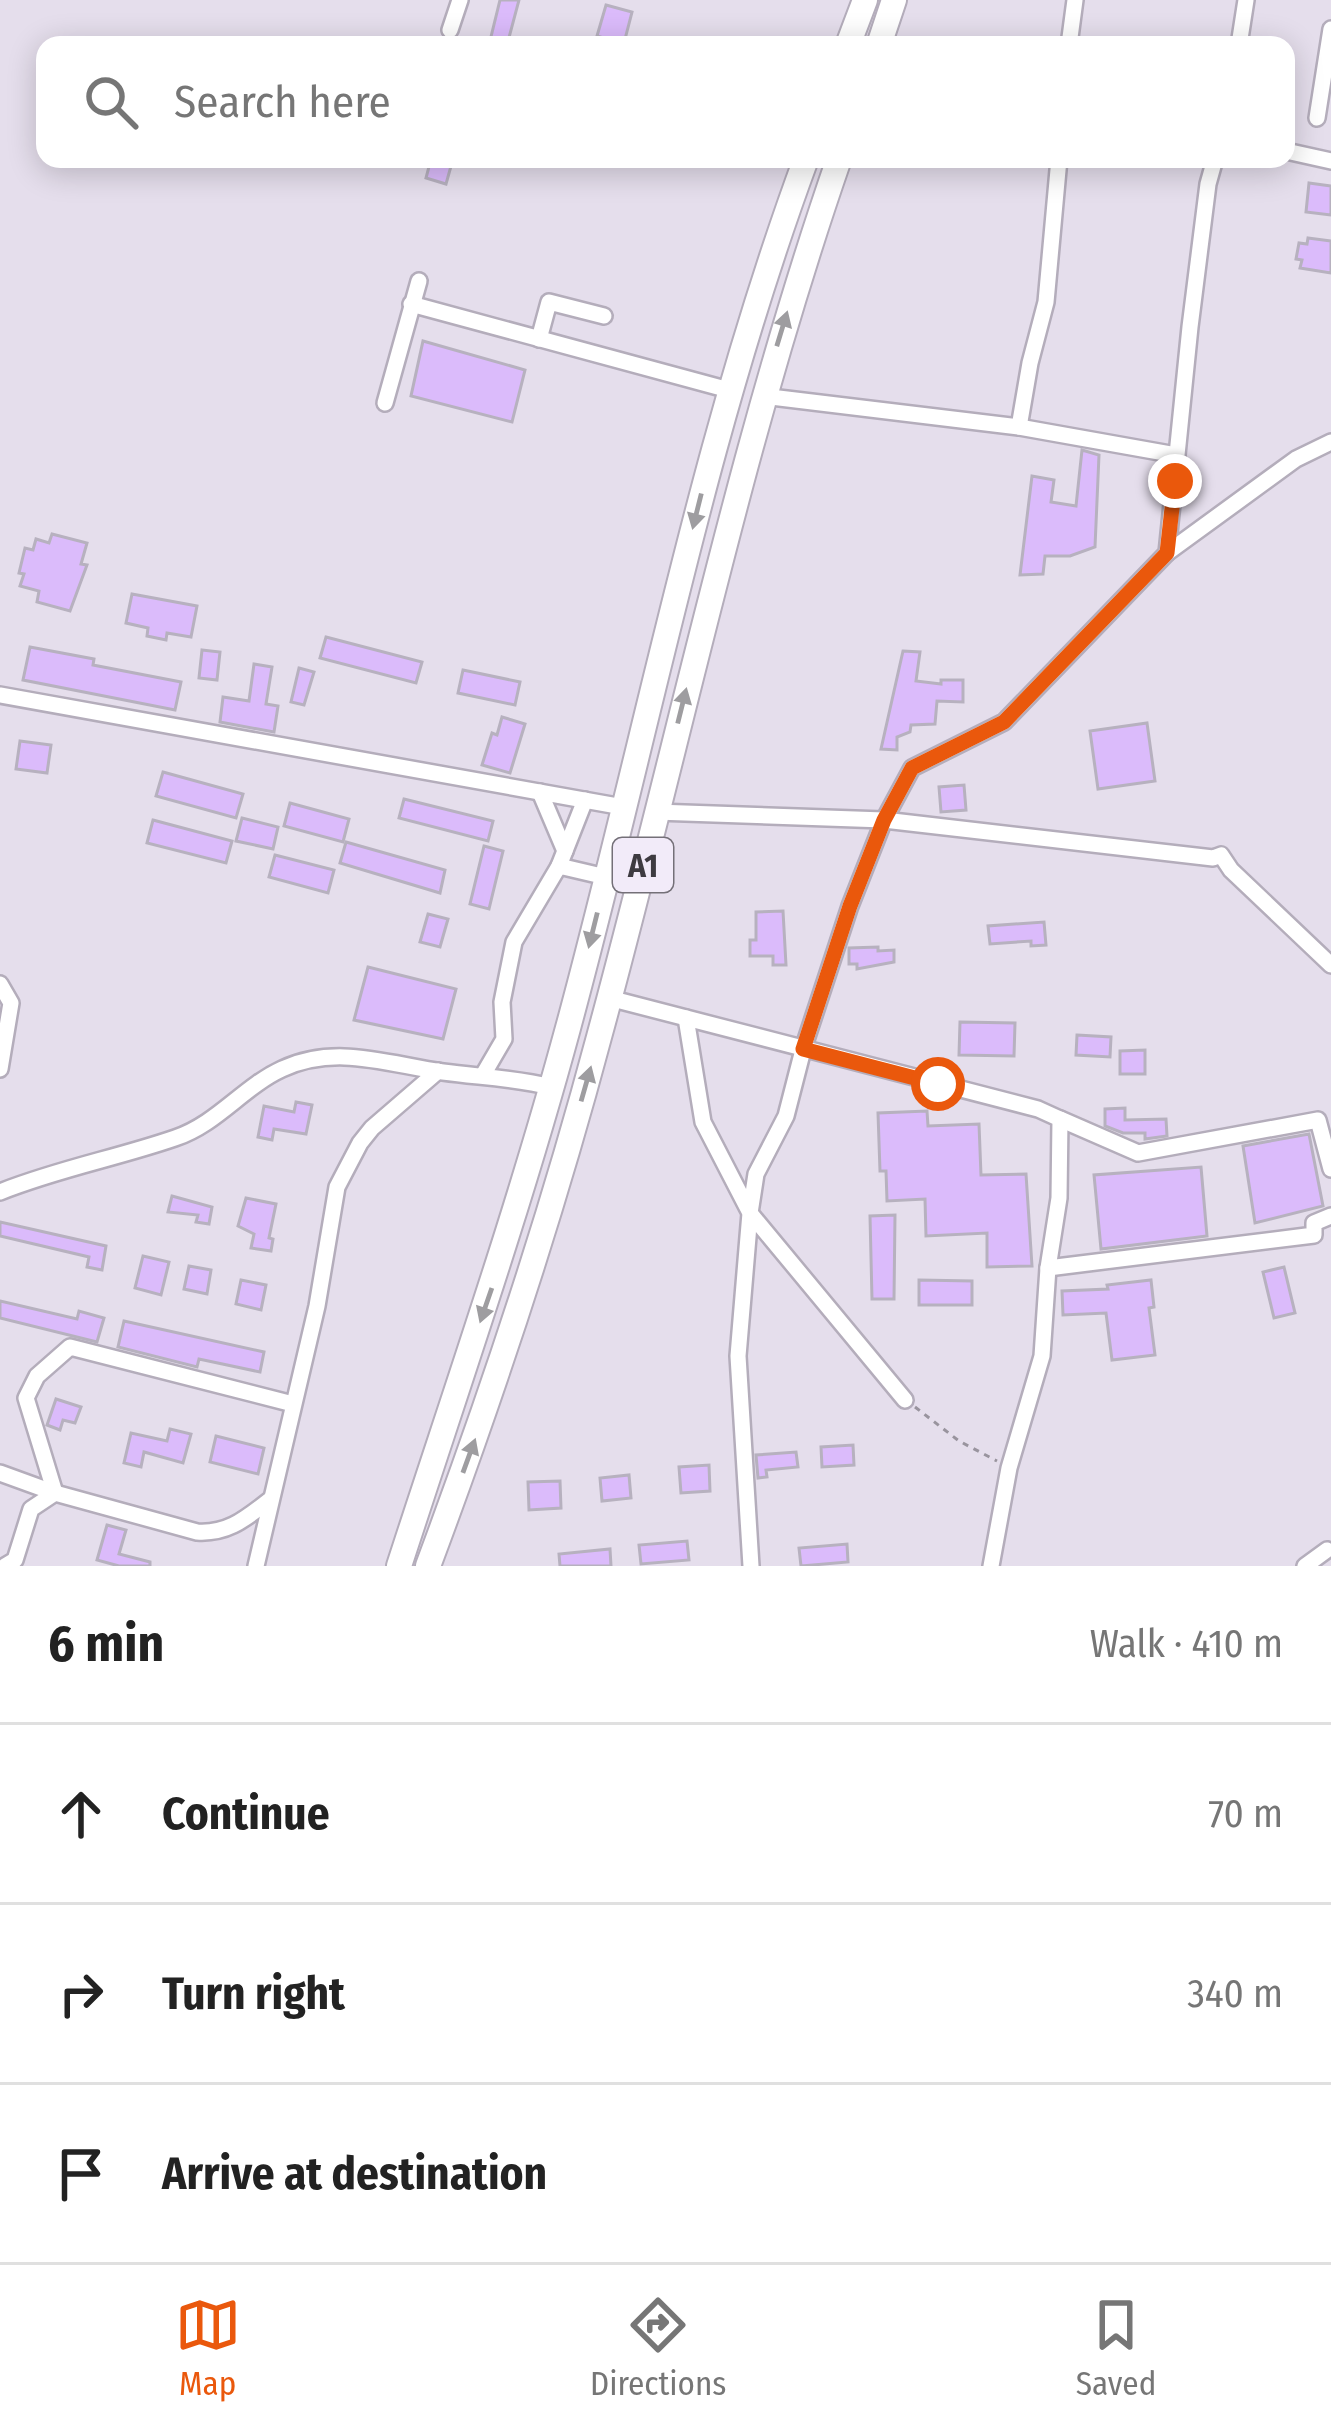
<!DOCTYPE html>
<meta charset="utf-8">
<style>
body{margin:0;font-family:"Fira Sans Condensed",sans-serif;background:#f6f6f6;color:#222}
.stop{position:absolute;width:36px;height:36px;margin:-27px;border:9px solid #ea580c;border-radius:50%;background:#fff}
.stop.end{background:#ea580c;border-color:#fff;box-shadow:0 3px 12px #0008}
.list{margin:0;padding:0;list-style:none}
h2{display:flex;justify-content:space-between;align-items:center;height:156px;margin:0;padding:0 48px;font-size:51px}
h2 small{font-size:39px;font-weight:400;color:#767676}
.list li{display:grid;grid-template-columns:78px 1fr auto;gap:36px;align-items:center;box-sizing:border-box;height:180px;padding:0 48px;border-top:3px solid #e0e0e0}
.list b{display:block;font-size:45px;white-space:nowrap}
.list em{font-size:39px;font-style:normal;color:#767676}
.icon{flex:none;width:66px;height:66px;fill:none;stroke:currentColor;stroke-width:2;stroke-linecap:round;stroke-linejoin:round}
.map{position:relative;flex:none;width:1331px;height:1566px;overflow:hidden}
.search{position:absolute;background:#fff;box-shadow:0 6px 30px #0003;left:36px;right:36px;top:36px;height:132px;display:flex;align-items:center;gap:30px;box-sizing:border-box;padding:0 42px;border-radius:24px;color:#767676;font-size:45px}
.sheet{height:696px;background:#fff}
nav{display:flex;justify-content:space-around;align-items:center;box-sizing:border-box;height:168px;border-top:3px solid #e0e0e0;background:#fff;font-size:33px;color:#767676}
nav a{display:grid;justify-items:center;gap:6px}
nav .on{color:#ea580c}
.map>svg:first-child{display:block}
.building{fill:#dbbbfb;stroke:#b7b1bf;stroke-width:3}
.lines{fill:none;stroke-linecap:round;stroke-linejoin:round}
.minor-casing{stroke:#b4adbb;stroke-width:20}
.highway-casing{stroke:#b4adbb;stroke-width:28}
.path{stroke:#99949e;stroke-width:3;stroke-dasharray:6 6;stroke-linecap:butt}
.minor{stroke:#fff;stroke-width:15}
.highway{stroke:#fff;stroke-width:24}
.oneway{fill:#9e9da0}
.route{stroke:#ea580c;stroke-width:15}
.labels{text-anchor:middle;stroke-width:10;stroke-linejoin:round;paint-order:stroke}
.shield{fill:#f2ebf9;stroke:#747078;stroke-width:3}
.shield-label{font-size:33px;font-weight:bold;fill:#3e3b41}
</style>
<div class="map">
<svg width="1331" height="1566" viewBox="0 0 1331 1566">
<rect width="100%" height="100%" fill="#e5deec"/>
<g class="building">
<polygon points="500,0 519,0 507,45 489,45"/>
<polygon points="606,5 632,12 624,43 614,41 612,45 603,45 604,38 597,36"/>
<polygon points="431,159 453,159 446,184 426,178"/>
<polygon points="1309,183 1331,186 1331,215 1306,212"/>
<polygon points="1308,238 1331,241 1331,273 1300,268 1302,260 1296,259 1299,243 1307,244"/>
<polygon points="423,341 525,370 512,422 411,396"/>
<polygon points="1082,450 1099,455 1095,547 1070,556 1045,556 1043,574 1020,575 1032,476 1054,480 1051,502 1076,506"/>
<polygon points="52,534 87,543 81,564 87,565 70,611 37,602 39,591 20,586 24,574 19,573 25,548 33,550 36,539 49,543"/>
<polygon points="132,594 197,606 191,637 167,633 166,640 147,636 148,628 126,623"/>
<polygon points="326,637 422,662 416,683 320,658"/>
<polygon points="30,647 94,659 93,665 181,682 175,710 23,680"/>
<polygon points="202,650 220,652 217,680 199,678"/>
<polygon points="903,651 920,652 916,681 941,684 941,680 963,680 963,702 937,701 935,724 911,725 910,732 897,737 897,750 881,749"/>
<polygon points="254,664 272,667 266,704 278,706 274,732 220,722 223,697 249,701"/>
<polygon points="299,668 314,672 304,705 291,702"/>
<polygon points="463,670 520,682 515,705 458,693"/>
<polygon points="502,717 525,724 510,773 482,765 492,733 497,735"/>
<polygon points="1147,723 1155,781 1098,789 1090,731"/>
<polygon points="20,741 51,745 47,773 16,769"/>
<polygon points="163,772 243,794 236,818 156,796"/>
<polygon points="964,785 966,810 941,812 939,787"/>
<polygon points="404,799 493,821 488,841 399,818"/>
<polygon points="290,803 349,819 343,842 284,826"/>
<polygon points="242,818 278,827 273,849 236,841"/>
<polygon points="153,820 232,841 226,863 147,843"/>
<polygon points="346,842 445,870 440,893 340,863"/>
<polygon points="484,846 503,851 489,909 470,904"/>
<polygon points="275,855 334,870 328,893 269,877"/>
<polygon points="783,911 786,965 773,965 773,956 750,956 750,940 756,940 756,912"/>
<polygon points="428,914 448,919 440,947 420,942"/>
<polygon points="1044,922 1046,945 1031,946 1031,941 990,944 988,926"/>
<polygon points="878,947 878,951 894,950 894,962 857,969 857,964 849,964 849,948"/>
<polygon points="368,967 456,989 443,1039 354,1020"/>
<polygon points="960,1022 1015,1023 1014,1056 959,1055"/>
<polygon points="1077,1035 1111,1037 1110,1057 1076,1055"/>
<polygon points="1145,1050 1145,1074 1120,1074 1120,1051"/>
<polygon points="296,1102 312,1105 306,1134 274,1129 272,1140 258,1137 264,1106 294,1112"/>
<polygon points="1125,1108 1125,1120 1166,1119 1167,1136 1145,1139 1145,1133 1123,1133 1105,1126 1105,1109"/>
<polygon points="927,1111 928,1126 979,1124 981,1175 1026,1174 1032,1266 987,1267 987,1233 926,1236 925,1199 887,1201 886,1171 880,1171 878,1113"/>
<polygon points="1309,1134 1323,1206 1255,1223 1243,1146"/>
<polygon points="1201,1167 1207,1236 1101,1249 1094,1175"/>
<polygon points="172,1196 212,1207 209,1224 196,1222 198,1215 168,1212"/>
<polygon points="246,1198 276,1204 269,1238 273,1239 271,1251 251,1248 254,1234 238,1226"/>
<polygon points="895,1215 894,1299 872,1299 870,1216"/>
<polygon points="0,1222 106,1246 102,1270 87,1267 89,1257 0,1236"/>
<polygon points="143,1256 169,1262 161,1295 135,1288"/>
<polygon points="189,1266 211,1270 207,1294 184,1289"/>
<polygon points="1284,1267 1295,1313 1274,1318 1263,1272"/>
<polygon points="241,1280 266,1285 261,1310 236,1304"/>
<polygon points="919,1280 972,1281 972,1305 919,1305"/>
<polygon points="1151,1280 1154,1307 1149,1308 1155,1355 1112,1360 1106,1313 1063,1315 1062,1291 1108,1289 1107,1285"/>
<polygon points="0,1301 77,1319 79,1311 104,1318 97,1342 0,1318"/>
<polygon points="124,1321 264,1352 260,1372 199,1359 197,1367 118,1347"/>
<polygon points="56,1399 81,1407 75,1423 63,1420 60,1430 47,1425"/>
<polygon points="170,1429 191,1434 183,1463 144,1452 141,1467 124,1463 131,1433 167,1441"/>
<polygon points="216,1436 264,1448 258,1474 210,1462"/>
<polygon points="853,1445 854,1465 822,1467 821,1447"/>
<polygon points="796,1452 798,1467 766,1470 767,1477 758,1478 756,1455"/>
<polygon points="709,1465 710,1491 681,1493 679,1467"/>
<polygon points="629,1475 631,1498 602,1501 600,1478"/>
<polygon points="560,1481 561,1508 529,1510 528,1482"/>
<polygon points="107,1525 126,1530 119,1554 150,1562 150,1566 119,1566 97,1560"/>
<polygon points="687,1541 689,1560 641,1564 639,1545"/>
<polygon points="847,1544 848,1562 801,1566 799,1548"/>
<polygon points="610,1549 611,1566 560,1566 559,1554"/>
</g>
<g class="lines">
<defs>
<g id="minor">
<polyline points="450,30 460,0"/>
<polyline points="1069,45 1075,0"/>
<polyline points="1239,45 1246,0"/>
<polyline points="1317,118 1331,29"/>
<polyline points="1286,151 1331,161"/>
<polyline points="411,304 729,390"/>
<polyline points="539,339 549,302 604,316"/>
<polyline points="762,396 1019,427 1176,455"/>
<polyline points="385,403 419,281"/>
<polyline points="1019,427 1030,363 1046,302 1059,159"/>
<polyline points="1167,553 1296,459 1331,442"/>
<polyline points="0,695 623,807"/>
<polyline points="540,792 565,851"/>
<polyline points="656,812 884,820 1213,858 1221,855 1231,870 1331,965"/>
<polyline points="559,866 585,800"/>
<polyline points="0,984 11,1003 0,1069"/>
<polyline points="609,998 1038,1109 1060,1119 1059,1198 1048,1268 1042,1356 1009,1468 991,1566"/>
<polyline points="686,1018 703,1122 750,1213 738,1356 751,1566"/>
<polyline points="483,1075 504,1039 502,1002 514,942 559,866 606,877"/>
<polyline points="1060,1119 1138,1153 1318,1120 1331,1169"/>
<path d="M0,1192C57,1169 117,1158 175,1138C217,1124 243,1087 282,1069C336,1044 387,1064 443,1072C480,1077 515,1078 551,1087"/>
<polyline points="1048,1268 1314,1235 1314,1223 1331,1216"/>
<polyline points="905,1400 750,1213 756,1174 786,1116 804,1046 850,906 884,820 912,768 1004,722 1167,553 1190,327 1208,184 1215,159"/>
<path d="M0,1473L55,1493L197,1532C229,1534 246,1518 271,1499"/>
<polyline points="55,1493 26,1398 37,1376 70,1347 293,1404"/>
<polyline points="5,1566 15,1560 31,1509 55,1493"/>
<polyline points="256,1566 317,1306 337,1187 360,1143 372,1128 438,1071"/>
<polyline points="1305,1566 1327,1550"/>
</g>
<g id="highway">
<polyline points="848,45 865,0"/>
<polyline points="879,45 894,0"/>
<path d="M399,1566C457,1387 519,1209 568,1028C647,737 701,443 806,159"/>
<path d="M428,1566C493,1392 551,1217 599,1037C679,744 739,447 839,159"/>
</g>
</defs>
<use href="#minor" class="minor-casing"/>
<use href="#highway" class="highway-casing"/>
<polyline class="path" points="915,1407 959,1441 997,1461"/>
<use href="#minor" class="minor"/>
<use href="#highway" class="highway"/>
</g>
<defs><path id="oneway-solid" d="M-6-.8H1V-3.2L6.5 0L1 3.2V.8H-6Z" transform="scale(3)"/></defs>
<g class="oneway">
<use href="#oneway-solid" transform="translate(782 329) rotate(-73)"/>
<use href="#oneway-solid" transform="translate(697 511) rotate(104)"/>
<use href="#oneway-solid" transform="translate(682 706) rotate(-76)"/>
<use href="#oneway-solid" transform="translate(593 930) rotate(104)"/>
<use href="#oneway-solid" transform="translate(586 1084) rotate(-74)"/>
<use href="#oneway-solid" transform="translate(486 1305) rotate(109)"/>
<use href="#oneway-solid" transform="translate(469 1456) rotate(-70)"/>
</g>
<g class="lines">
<polyline class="route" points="938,1084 803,1049 850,906 884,820 912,768 1004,722 1167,553 1175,481"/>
</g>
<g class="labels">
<rect class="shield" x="613" y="838" width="60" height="54" rx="9"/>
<g class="shield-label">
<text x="643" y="877">A1</text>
</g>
</g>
</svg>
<div class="stop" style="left:938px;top:1084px"></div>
<div class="stop end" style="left:1175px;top:481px"></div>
<div class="search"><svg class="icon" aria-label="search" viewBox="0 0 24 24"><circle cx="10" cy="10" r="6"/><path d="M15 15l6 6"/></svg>Search here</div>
</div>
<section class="sheet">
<h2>6 min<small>Walk · 410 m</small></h2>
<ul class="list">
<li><svg class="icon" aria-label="ahead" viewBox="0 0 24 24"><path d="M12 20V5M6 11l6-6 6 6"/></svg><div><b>Continue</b></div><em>70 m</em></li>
<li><svg class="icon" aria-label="right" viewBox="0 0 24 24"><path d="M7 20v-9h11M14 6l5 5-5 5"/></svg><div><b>Turn right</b></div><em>340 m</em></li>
<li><svg class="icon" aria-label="arrive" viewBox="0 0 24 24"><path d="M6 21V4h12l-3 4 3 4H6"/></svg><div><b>Arrive at destination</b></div></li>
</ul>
</section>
<nav>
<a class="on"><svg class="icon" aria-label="map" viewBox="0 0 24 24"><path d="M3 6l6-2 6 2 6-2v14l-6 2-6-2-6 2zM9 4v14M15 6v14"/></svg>Map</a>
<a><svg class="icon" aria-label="directions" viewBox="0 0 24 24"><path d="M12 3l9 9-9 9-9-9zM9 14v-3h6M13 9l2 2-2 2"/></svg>Directions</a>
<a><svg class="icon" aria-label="saved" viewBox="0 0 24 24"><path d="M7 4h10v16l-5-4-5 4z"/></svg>Saved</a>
</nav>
